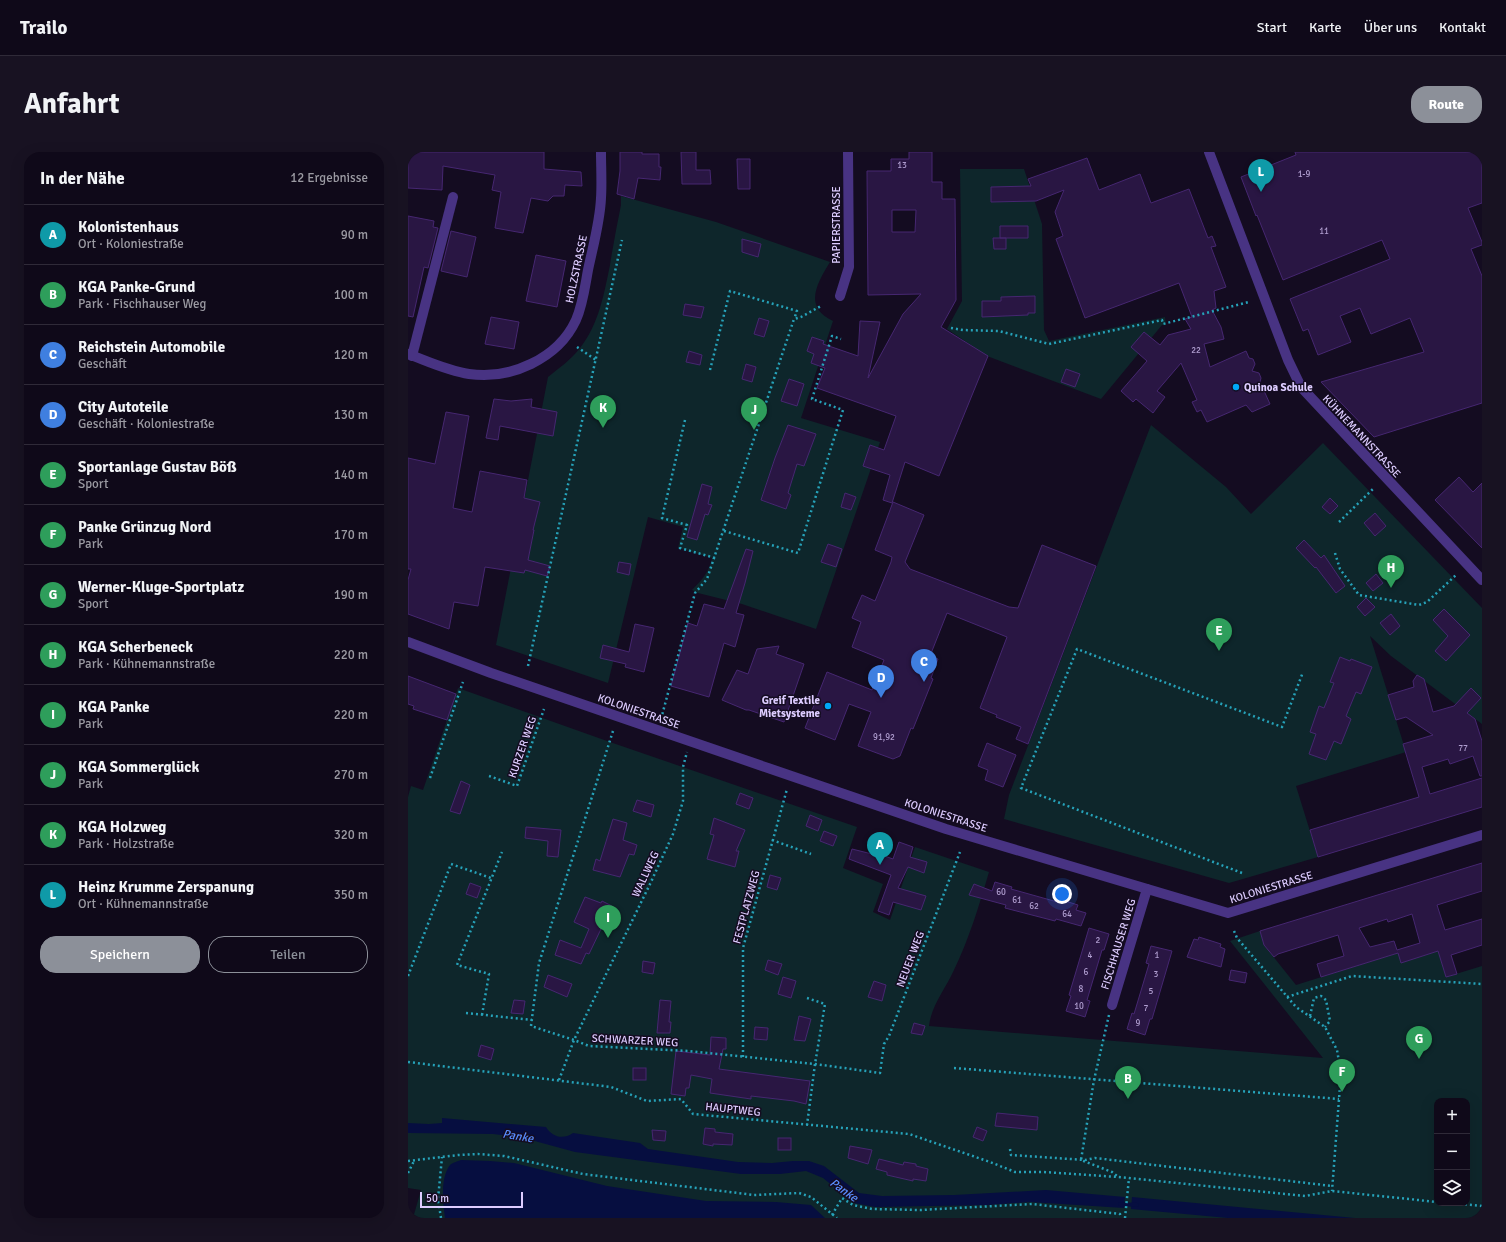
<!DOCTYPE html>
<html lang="de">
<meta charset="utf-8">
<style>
body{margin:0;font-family:Signika,sans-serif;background:#181222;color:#f1f3f6}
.controls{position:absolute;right:12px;bottom:12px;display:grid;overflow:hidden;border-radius:8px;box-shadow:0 4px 16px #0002}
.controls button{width:36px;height:36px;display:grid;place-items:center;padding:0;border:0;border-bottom:1px solid #2f2a38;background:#0f0919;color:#f1f3f6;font:20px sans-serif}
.scale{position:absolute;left:12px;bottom:10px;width:103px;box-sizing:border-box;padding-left:4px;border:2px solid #dcf;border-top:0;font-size:11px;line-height:14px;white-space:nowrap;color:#dcf;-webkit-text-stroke:3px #140c21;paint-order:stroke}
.you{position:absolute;left:654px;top:742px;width:14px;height:14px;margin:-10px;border:3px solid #fff;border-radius:50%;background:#1a73e8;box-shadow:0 0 0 6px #1a73e833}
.badge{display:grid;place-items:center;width:26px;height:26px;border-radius:50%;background:#8c9099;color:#fff;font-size:13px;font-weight:700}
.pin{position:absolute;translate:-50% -33px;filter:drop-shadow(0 1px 2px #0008)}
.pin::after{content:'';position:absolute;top:21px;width:14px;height:12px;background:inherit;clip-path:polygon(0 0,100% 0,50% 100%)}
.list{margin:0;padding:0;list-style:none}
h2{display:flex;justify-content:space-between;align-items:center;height:52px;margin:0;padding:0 16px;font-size:17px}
h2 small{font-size:13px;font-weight:400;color:#9b9aa2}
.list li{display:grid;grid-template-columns:26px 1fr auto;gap:12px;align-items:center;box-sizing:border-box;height:60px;padding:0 16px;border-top:1px solid #2f2a38}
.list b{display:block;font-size:15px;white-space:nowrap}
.list p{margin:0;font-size:13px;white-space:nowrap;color:#9b9aa2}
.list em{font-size:13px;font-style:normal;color:#9b9aa2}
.actions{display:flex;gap:8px;padding:12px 16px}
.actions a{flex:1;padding:9px 0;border:1px solid #8c9099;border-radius:16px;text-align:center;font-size:14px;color:#8c9099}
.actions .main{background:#8c9099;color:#fff}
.icon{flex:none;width:22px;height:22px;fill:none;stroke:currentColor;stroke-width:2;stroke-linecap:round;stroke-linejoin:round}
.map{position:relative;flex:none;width:1074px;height:1066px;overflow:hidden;border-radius:16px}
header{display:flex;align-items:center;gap:24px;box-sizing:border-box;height:56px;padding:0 20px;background:#0f0919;border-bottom:1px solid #2f2a38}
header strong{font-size:19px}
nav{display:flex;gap:22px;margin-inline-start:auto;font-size:14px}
.intro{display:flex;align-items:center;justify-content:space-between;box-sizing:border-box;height:96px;padding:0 24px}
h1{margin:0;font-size:28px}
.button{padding:10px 18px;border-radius:16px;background:#8c9099;color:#fff;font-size:14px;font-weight:700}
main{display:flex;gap:24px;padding:0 24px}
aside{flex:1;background:#0f0919;border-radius:16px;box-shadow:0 4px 16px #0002}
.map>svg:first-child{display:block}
.green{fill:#0e262b;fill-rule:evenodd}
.water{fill:#060e40}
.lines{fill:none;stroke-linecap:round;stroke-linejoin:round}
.stream{stroke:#060e40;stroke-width:4}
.building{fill:#291643;stroke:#462771;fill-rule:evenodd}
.path{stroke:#26a2b9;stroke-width:2.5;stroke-dasharray:2 3;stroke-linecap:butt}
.minor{stroke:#483383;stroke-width:10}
.poi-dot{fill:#00a8f7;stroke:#140c21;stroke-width:1.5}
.labels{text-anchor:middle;stroke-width:3;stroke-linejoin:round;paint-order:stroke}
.number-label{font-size:9px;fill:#b09ed0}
.street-label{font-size:11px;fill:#dcf;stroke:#140c21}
.poi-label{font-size:11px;font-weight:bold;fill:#dcf;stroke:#140c21;text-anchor:start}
.water-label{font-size:12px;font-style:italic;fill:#5a8eff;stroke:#140c21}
</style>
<header>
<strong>Trailo</strong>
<nav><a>Start</a><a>Karte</a><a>Über uns</a><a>Kontakt</a></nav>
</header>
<div class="intro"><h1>Anfahrt</h1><a class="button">Route</a></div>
<main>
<aside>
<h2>In der Nähe<small>12 Ergebnisse</small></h2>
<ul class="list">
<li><span class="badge" style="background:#0f9aa8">A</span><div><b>Kolonistenhaus</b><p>Ort · Koloniestraße</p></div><em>90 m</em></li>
<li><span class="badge" style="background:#2e9e5b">B</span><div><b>KGA Panke-Grund</b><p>Park · Fischhauser Weg</p></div><em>100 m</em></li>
<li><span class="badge" style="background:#3f7fe0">C</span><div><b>Reichstein Automobile</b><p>Geschäft</p></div><em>120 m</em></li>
<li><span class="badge" style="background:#3f7fe0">D</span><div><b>City Autoteile</b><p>Geschäft · Koloniestraße</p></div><em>130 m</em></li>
<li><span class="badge" style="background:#2e9e5b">E</span><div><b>Sportanlage Gustav Böß</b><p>Sport</p></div><em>140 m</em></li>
<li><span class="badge" style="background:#2e9e5b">F</span><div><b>Panke Grünzug Nord</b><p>Park</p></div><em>170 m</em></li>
<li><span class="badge" style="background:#2e9e5b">G</span><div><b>Werner-Kluge-Sportplatz</b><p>Sport</p></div><em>190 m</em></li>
<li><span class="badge" style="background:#2e9e5b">H</span><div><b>KGA Scherbeneck</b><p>Park · Kühnemannstraße</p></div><em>220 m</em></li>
<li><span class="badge" style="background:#2e9e5b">I</span><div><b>KGA Panke</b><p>Park</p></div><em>220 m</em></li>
<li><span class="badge" style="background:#2e9e5b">J</span><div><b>KGA Sommerglück</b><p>Park</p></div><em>270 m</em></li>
<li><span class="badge" style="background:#2e9e5b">K</span><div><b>KGA Holzweg</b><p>Park · Holzstraße</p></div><em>320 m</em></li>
<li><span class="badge" style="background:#0f9aa8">L</span><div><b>Heinz Krumme Zerspanung</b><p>Ort · Kühnemannstraße</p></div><em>350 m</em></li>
</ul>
<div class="actions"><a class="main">Speichern</a><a>Teilen</a></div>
</aside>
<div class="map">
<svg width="1074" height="1066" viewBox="0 0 1074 1066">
<rect width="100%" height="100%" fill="#140c21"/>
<g class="green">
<polygon points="552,17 616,17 634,72 636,178 641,189 757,165 758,173 754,173 693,247 579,204 539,177 554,149"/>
<path d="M213,44L308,70L422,110C410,130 394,155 425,169L393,266L472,290L408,477L334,452L290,441L284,438C294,428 301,420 304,406L270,396L275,375L240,365L200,531L88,493L140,225C151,216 163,208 172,196C191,172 196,142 202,113C205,93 209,73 213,53Z"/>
<polygon points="743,273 818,335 843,362 915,291 1074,456 1074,572 983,504 962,484 998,600 888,634 910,705 821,731 596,667 601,643"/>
<path d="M50,536L199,589L449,675L435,716L475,732L465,760L482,768L507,695L581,720C571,754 561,787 546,818C538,836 523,854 521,874L915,906L822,789L852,779L856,793L888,833L990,801L993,811L1030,799L1038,825L1074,814V1066H5L13,1038L0,1036V645L3,634L15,638ZM1029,949H1059V1051H1029Z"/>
</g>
<g class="water">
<path d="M34,966L138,975C144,985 155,988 165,981L232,991L240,997L330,1010L364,1011L385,1009H401L416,1014L451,1041L474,1044L546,1043L638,1038L717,1045L716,1056L622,1050L579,1053L467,1055L446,1051L415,1026L398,1019L372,1022H333L167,1000L112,985L85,982L0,981V971L21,972L34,971Z"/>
<path d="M53,1008L82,1009L106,1011L199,1034L298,1049L368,1050L403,1053L417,1066H37C35,1051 32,1026 42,1013C44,1011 50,1009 53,1008Z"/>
<polygon points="724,1045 947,1066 820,1066 723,1057"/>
</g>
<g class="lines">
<polyline class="stream" points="712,1052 729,1053"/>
</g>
<g class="building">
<polygon points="0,0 136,0 136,17 173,20 174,34 157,33 156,44 145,44 140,49 123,46 115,81 87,76 93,40 84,38 87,23 35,14 34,38 0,36"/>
<polygon points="212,0 234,0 234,2 251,2 251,15 253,15 252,28 230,26 226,47 209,42 212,19"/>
<polygon points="273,0 288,0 288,18 302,18 303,32 274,32"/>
<path d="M501,0H524V30H534V47H547L548,148L533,175L580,204L531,324L497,310L484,351L475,348L482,323L455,314L462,293L476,298L488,264L409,236L417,216L403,211L406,202L399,199L404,185L416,189L415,192L450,204L452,169L472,170L460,226L495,162L513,142L460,143L459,19H483V7H501ZM484,58H508L507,80H484Z"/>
<polygon points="887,0 1074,0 1074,51 1060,56 1074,90 1074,93 1063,97 1074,124 1074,251 966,285 913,230 1016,200 1002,166 963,182 952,156 932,164 943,190 910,203 900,177 895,179 882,147 982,107 974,88 875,128 849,63 848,64 833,25 888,3"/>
<polygon points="679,6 691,38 732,22 743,51 781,37 800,86 804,84 808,94 803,95 818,135 806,139 808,156 804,158 813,175 816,187 796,192 802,215 838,199 841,206 845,207 847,212 844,219 851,221 853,226 852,230 862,252 844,260 838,253 799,270 793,258 789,260 784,250 789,248 773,211 749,239 757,245 745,261 728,247 725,250 713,239 739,209 723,195 736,180 752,193 760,183 783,177 777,167 784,165 771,131 677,166 648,87 655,84 647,60 656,38 628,49 583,50 583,35 623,34 620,27"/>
<polygon points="329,7 342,7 342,37 330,37"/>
<polygon points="0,64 26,69 25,75 30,76 20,116 16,115 5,165 0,164"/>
<polygon points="592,74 620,74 620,86 598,86 598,97 586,97 585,86 598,86 592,86"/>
<polygon points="43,79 68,85 59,125 33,119"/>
<polygon points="334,87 353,92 350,105 334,100"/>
<polygon points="128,103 158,109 149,155 118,149"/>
<polygon points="627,144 627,161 620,161 620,163 574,165 574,149 593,149 593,145"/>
<polygon points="277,152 296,155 293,166 275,163"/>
<polygon points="83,165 111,170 106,197 77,192"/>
<polygon points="351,166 361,169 356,185 346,182"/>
<polygon points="281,199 294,203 292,213 278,210"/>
<polygon points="338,212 348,215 344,230 334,227"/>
<polygon points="658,217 672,222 667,235 653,230"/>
<polygon points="381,227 396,232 389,254 373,249"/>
<polygon points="86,247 103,249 124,247 123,255 149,260 145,284 92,274 90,288 78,286"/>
<polygon points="38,260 61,264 45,356 64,360 72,319 119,328 116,346 132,350 125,378 126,378 120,408 142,414 139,424 117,418 116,421 77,415 70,454 46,450 41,477 0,462 0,428 3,417 0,417 0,306 27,312"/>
<polygon points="380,273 408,282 396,314 389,312 380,341 383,343 378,357 353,348 367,306"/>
<polygon points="1051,325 1065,340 1074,331 1074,396 1027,348"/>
<polygon points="294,332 304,335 300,352 304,353 300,363 297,362 289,388 279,385"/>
<polygon points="437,341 448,345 443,358 433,355"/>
<polygon points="922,346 930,354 922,362 914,355"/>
<polygon points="485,350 516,363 497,410 502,417 601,455 610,456 634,393 688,414 620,592 608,587 613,575 588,565 589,563 572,556 599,485 539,461 522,504 530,507 523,526 525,527 505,577 503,576 492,604 485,607 450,594 463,560 441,552 427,588 397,576 419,520 464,538 476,508 444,495 453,470 444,466 454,443 467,449 483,410 484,405 467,398"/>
<polygon points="967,361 978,374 967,384 956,371"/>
<polygon points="896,388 913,406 916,403 937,434 928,441 908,415 907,416 888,396"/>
<polygon points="420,392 434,397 428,415 413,410"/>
<polygon points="338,397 345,399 337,431 328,461 336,463 327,495 316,491 301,545 263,534 280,471 289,474 296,452 316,457"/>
<polygon points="211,410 223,412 221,423 209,420"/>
<polygon points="968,422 975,431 965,439 958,431"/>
<polygon points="958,446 967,455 957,464 949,455"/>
<polygon points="1036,457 1062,483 1038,509 1027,499 1040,484 1025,468"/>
<polygon points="983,462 992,474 982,483 972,471"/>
<polygon points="227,472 246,476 236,520 217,515 218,512 192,506 195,493 221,500"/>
<polygon points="371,494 368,502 396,512 376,570 341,558 338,558 314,548 329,518 340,522 349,497"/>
<polygon points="932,505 942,509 943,507 964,515 953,542 948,540 938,564 943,567 933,592 926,589 918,608 901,602 908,582 902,580 911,554 916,556 926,531 922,530"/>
<polygon points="1009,523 1016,527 1025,560 1046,554 1063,536 1073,546 1059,561 1067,567 1074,589 1074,624 1072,624 1065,604 1042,612 1040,607 1014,615 1022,642 1074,626 1074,655 910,705 902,678 1011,645 995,592 1025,583 998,565 988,568 980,543 1006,535 1005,529"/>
<polygon points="0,524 48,542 39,568 5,557 6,554 0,552"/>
<polygon points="579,591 608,603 595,635 577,628 580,618 570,614"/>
<polygon points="53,629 62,633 52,662 42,659"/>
<polygon points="332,641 345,646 341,657 328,652"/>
<polygon points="229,648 246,653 243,665 225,659"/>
<polygon points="402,663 414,668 410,679 398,674"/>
<polygon points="306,666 337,678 328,699 331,699 327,715 299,707 306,683 302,682"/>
<polygon points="205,667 219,671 215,688 229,693 226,703 221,702 212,725 185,718 188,707 192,709"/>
<polygon points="118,675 153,678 150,705 139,704 140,689 117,686"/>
<polygon points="416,679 429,684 425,694 412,689"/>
<polygon points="491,690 505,695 502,705 519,710 516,721 500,715 490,736 518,744 513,758 485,750 481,763 470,759 483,723 441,707 444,697 464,702 465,700 485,707"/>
<path d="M1074,711V739L1029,753L1037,778L1074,767V793L1043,803L1049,822L1038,825L1030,799L993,811L990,801L913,825L909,812L936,804L930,783L870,802L866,805L856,793L852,779ZM1004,762L1012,791L989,798L986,789L962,795L951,776L979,767L980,770Z"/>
<polygon points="362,723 373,726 369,738 359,735"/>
<polygon points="587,730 604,735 603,737 653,751 654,748 670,753 668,758 678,761 673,774 648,767 647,769 597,756 598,753 561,743 566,732 584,739"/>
<polygon points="62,731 73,735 69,746 58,742"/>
<polygon points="177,745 193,751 194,749 204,754 181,802 178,801 173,812 147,803 152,788 173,796 181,777 166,770"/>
<polygon points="681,776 701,782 696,798 694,798 679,848 682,849 677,865 658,859 663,844 661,843"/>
<polygon points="791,785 813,792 812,795 817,797 813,815 779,805 786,787 790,788"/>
<polygon points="743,794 764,799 744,867 742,867 737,883 719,877 724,861 726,862 741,812 738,811"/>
<polygon points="360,808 374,812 370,823 357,818"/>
<polygon points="235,809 247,811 245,822 234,820"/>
<polygon points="823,818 839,821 837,831 821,828"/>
<polygon points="140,823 164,832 159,845 136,835"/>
<polygon points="375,825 388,829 383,846 370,842"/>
<polygon points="466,829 478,833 474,849 460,845"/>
<polygon points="106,848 117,849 115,862 103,861"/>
<polygon points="252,848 263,849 261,870 263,870 262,881 249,881"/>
<polygon points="391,864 403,867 397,889 386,888"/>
<polygon points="506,871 517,874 514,883 503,881"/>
<polygon points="347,875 360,876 359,888 346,887"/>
<polygon points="303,885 318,886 318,897 315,897 311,917 402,929 398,952 386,949 343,944 343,947 302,941 304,927 283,923 281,936 278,936 277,944 263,942 268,899 302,903"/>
<polygon points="73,893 86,897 83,908 70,904"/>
<rect x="225" y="916" width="13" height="12"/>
<polygon points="589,961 630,965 629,978 587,974"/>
<polygon points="569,975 579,979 575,989 565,985"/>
<polygon points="297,976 307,977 307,980 325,982 324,993 305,992 305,994 295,992"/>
<polygon points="244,978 258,979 257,989 245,988"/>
<rect x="370" y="986" width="13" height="12"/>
<polygon points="442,994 464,998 460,1012 440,1006"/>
<polygon points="471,1007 495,1013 496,1010 508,1012 508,1014 520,1017 518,1029 505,1027 505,1029 479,1023 479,1020 468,1017"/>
</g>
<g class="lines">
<g class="path">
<polyline points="543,176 555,178 591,179 641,192 754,168 755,172 841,150"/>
<polyline points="169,195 188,208"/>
<polyline points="302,218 322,139 389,159 386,167"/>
<polyline points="277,268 254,366 279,373 272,396 307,406"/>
<polyline points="931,370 966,336"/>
<polyline points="316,379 390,401 435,258 404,247 424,184 433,187"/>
<polyline points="927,401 932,417 951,443 1011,453 1019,450 1048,423"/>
<polyline points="120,514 214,88"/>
<polyline points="253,567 287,441 299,427 386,167 393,165 413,154"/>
<polyline points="205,579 131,811 123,874 166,888 181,894 280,899 407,912 472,921 476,892 481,884 552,700"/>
<polyline points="81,624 109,634 136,557"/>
<polyline points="22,626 55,530"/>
<polyline points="364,688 403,702"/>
<polyline points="834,721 613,636 669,497 874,575 895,520"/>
<polyline points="826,779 829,786 888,855 917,875 929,898 933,921 924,1039"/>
<polyline points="0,824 43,712 83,726"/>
<polyline points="879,845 944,824 1074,832"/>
<polyline points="399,846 417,852 407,912 399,973"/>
<polyline points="58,861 124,868"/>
<polyline points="74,863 81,822 49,813 94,700"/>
<polyline points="701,863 686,928 673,1008 704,1020 709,1024"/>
<polyline points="902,864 906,846 913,844 918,848 922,869 917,875"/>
<polyline points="335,905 335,796 379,637"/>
<polyline points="0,910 203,935 239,949 273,947 285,962 501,982 582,1010 607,1020 636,1020 710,1025 897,1044 924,1039 1029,1050"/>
<polyline points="546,916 931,947"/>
<polyline points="151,928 166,888 243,730 265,682 275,649 275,615 279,600"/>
<polyline points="602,997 603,1003 677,1008 687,1006 924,1034"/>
<polyline points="0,1009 50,1003 70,1002 96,1004 175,1022 346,1043 391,1041 403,1045 429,1066"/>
<polyline points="0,1021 6,1009"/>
<polyline points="1042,1051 1074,1054"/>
<polyline points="424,1063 434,1046 445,1053 464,1057 512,1058 624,1052 712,1062 712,1066"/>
<polyline points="33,1066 30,1047 34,1005"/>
<polyline points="717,1066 721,1026"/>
</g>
<g class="minor">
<polyline points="801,0 880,208 893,235 1074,428"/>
<polyline points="432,144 441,115 440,0"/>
<path d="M0,202C19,209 40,219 61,222C102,228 150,207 168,168C175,152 177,134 180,118C185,94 192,70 193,46C194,31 193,15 193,0"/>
<polyline points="4,204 45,45"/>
<polyline points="0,490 83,521 538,677 820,761 1074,683"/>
<polyline points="704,853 739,737"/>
</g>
</g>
<g class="poi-dot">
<circle cx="828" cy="235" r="4"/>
<circle cx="420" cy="554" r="4"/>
</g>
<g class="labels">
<g class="number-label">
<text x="494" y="16">13</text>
<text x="896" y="25">1-9</text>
<text x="916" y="82">11</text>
<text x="788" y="201">22</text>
<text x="476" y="588">91,92</text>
<text x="1055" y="599">77</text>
<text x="593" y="743">60</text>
<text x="609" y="751">61</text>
<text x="626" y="757">62</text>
<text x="659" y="765">64</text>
<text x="690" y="791">2</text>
<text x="682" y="806">4</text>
<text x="749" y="806">1</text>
<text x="678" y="823">6</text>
<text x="748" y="825">3</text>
<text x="673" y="840">8</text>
<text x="743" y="842">5</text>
<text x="671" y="857">10</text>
<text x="738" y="859">7</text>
<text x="730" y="874">9</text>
</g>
<g class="street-label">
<text transform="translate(428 73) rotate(-90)" y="4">PAPIERSTRASSE</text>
<text transform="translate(168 117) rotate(-78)" y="4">HOLZSTRASSE</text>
<text transform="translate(954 284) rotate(47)" y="4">KÜHNEMANNSTRASSE</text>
<text transform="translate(231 559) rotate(19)" y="4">KOLONIESTRASSE</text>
<text transform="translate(114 595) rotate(-71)" y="4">KURZER WEG</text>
<text transform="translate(538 663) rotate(18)" y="4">KOLONIESTRASSE</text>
<text transform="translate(237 722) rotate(-65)" y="4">WALLWEG</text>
<text transform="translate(863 735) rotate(-17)" y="4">KOLONIESTRASSE</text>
<text transform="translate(338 755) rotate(-75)" y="4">FESTPLATZWEG</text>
<text transform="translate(710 792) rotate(-73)" y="4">FISCHHAUSER WEG</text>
<text transform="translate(502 807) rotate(-69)" y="4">NEUER WEG</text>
<text transform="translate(227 888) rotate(3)" y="4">SCHWARZER WEG</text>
<text transform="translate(325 957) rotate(6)" y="4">HAUPTWEG</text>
</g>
<g class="poi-label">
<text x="836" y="239">Quinoa Schule</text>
<text x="412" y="552" text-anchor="end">Greif Textile<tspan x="412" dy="13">Mietsysteme</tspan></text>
</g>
<g class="water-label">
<text transform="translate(110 984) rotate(9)" y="4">Panke</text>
<text transform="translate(436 1038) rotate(35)" y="4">Panke</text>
</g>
</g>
</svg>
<div class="controls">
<button>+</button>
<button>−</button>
<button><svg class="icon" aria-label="layers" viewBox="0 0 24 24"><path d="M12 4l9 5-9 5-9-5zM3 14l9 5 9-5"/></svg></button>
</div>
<div class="scale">50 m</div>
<div class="you"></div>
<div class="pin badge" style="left:472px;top:713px;background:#0f9aa8">A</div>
<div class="pin badge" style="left:720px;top:947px;background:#2e9e5b">B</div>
<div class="pin badge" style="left:516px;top:530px;background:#3f7fe0">C</div>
<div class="pin badge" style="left:473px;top:546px;background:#3f7fe0">D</div>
<div class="pin badge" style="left:811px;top:499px;background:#2e9e5b">E</div>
<div class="pin badge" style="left:934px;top:940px;background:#2e9e5b">F</div>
<div class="pin badge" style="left:1011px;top:907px;background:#2e9e5b">G</div>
<div class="pin badge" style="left:983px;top:436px;background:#2e9e5b">H</div>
<div class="pin badge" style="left:200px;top:786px;background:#2e9e5b">I</div>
<div class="pin badge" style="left:346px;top:278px;background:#2e9e5b">J</div>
<div class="pin badge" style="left:195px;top:276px;background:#2e9e5b">K</div>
<div class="pin badge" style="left:853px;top:40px;background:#0f9aa8">L</div>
</div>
</main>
